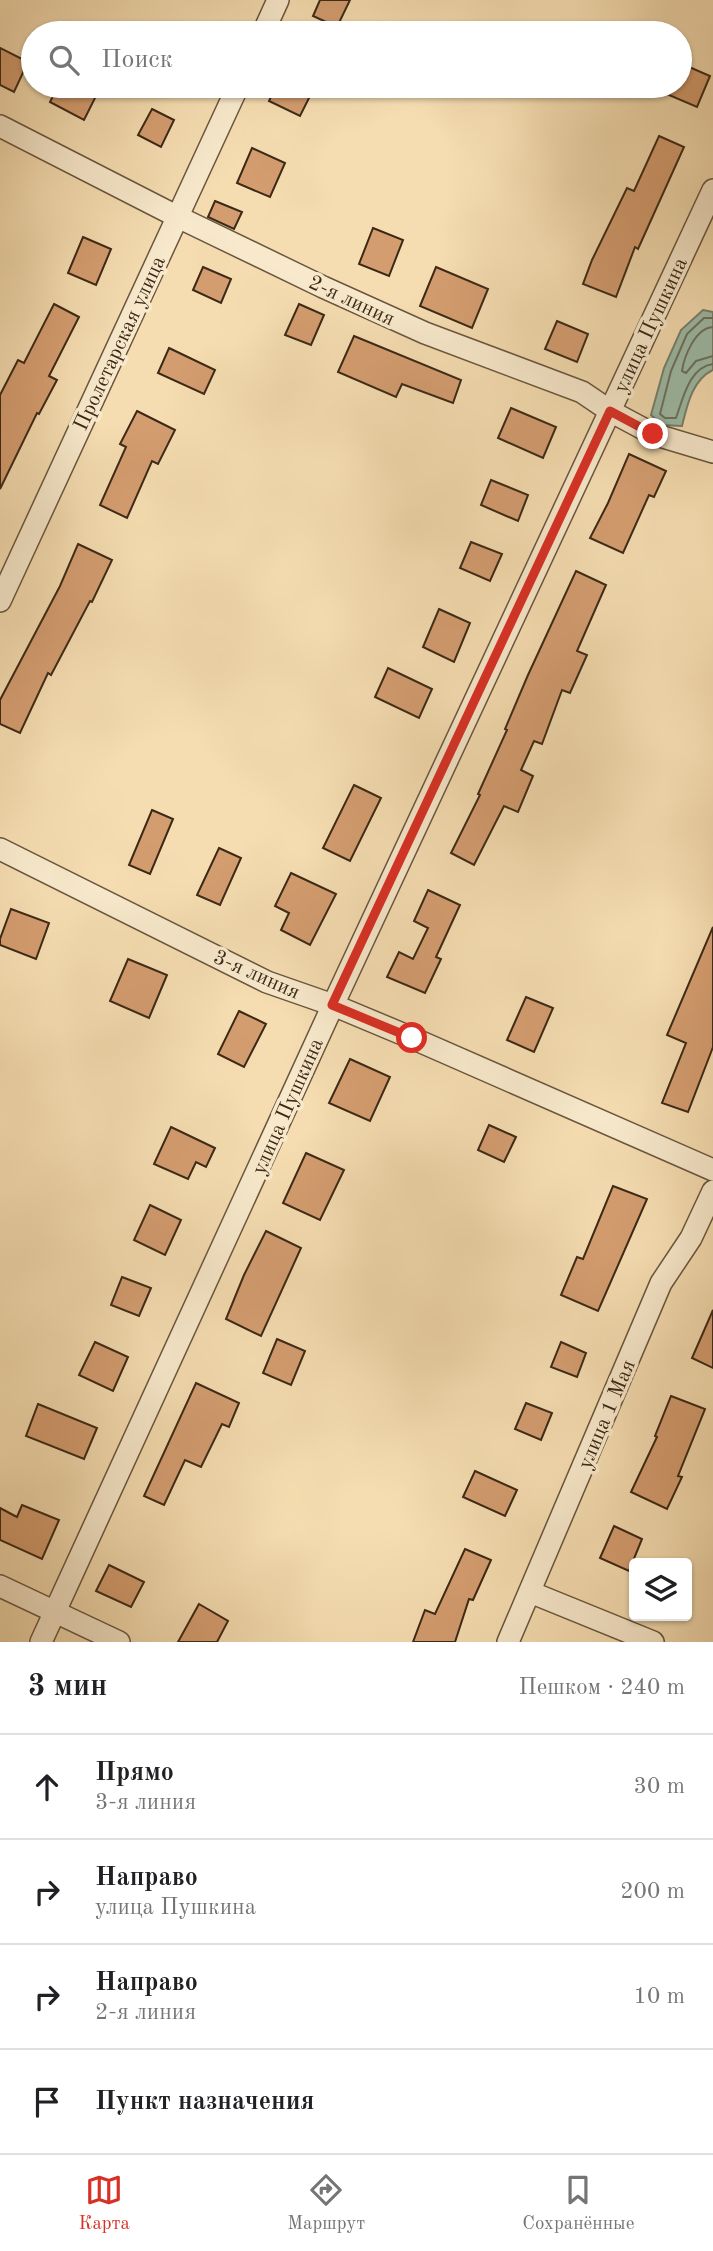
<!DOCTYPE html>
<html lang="ru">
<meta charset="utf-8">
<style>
body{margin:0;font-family:"Old Standard TT",serif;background:#f2f2f2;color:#202124}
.controls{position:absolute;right:21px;bottom:21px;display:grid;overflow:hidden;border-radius:7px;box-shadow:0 2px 5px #0004}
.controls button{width:63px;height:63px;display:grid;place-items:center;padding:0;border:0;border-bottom:2px solid #e0e0e0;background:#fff;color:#202124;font:35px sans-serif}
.stop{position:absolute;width:21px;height:21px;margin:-16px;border:5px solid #d93025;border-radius:50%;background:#fff}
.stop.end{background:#d93025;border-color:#fff;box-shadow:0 2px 7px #0008}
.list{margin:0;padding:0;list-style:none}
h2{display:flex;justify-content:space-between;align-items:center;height:91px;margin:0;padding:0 28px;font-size:30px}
h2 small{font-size:23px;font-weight:400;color:#757577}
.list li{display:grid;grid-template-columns:46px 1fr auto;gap:21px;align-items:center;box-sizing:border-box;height:105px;padding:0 28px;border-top:2px solid #e0e0e0}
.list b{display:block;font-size:26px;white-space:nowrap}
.list p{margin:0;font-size:23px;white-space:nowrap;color:#757577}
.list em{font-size:23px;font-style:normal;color:#757577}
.icon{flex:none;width:38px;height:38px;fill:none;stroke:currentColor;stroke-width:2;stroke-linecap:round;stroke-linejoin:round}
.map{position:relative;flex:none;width:713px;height:1642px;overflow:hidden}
.search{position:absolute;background:#fff;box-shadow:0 2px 5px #0004;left:21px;right:21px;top:21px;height:77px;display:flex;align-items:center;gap:18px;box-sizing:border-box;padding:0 24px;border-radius:38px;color:#757577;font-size:26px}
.sheet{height:511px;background:#fff}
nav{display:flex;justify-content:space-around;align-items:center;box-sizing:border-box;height:98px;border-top:2px solid #e0e0e0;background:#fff;font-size:19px;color:#757577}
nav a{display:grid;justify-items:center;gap:4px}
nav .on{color:#d93025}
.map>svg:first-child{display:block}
.water{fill:#9dbca8;stroke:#76816e;stroke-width:2}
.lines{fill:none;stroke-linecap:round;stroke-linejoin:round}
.shore{stroke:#6c7260;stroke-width:2}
.building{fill:#d49d70;stroke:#3b2917;stroke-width:2}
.minor-casing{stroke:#6a563e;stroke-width:24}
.minor{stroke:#f8e9cc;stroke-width:21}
.route{stroke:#d93025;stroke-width:9}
.labels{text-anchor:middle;stroke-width:7;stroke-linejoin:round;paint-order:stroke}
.street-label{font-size:21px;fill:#3b2917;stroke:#f8e9cc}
</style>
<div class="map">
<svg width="713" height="1642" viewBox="0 0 713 1642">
<rect width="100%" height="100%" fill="#f5ddb1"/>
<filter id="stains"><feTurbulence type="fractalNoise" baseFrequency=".00286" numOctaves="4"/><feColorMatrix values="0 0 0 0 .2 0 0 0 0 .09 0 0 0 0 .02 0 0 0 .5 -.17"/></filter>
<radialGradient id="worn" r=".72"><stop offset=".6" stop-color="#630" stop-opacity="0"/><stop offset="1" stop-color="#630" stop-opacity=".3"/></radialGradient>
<path class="water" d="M703,310L713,312V370C692,380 687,406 682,426L662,425L651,415L664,368L681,330Z"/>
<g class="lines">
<g class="shore">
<path d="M713,318H704L687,334L671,371L660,414L665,418H676C683,399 689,367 713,364"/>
<path d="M713,327C695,328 684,357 682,371L686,373L696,361L713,356"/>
</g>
</g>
<g class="building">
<polygon points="320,0 350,0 337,27 313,16"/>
<polygon points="0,48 28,62 14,92 0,85"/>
<polygon points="680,63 710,76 697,107 648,86 680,86"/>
<polygon points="58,86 86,86 98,92 84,120 50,102"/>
<polygon points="276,86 315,86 300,116 269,101"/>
<polygon points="152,109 174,120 161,147 138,135"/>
<polygon points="659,136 684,147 638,249 635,247 616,297 583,284 592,260 627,188 634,191"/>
<polygon points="252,148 285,163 270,197 237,183"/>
<polygon points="215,201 242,212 234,229 208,217"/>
<polygon points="373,228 403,240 389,276 359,264"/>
<polygon points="83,237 111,249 96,285 68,273"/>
<polygon points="203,267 231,279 221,303 193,290"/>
<polygon points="436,267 488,289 472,328 420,306"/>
<polygon points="54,304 79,317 49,376 57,380 39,414 37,413 0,489 0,395 18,360 24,363"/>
<polygon points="299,304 324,315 311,345 285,335"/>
<polygon points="557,321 588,334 577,362 545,349"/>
<polygon points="354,336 461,380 453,403 402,384 396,397 338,372"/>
<polygon points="169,348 215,370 204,394 158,373"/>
<polygon points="511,408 556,427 543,458 498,438"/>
<polygon points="137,411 175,430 158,464 152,461 127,518 100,505 126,447 120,444"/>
<polygon points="629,454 666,471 654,497 649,495 623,553 590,538 608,503"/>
<polygon points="491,480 528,495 518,521 481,505"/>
<polygon points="471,542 502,554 490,581 460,568"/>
<polygon points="78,544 112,560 92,602 90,601 51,675 48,673 20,733 0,724 0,700 60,586"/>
<polygon points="576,571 606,585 577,651 587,655 570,693 562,690 542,744 534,741 521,770 533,776 518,812 504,806 474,865 451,853 480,795 478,794 507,730 505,729 528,675"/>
<polygon points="439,609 470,623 454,662 423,647"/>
<polygon points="388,668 432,689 419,718 375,697"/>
<polygon points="354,785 381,798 350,861 323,848"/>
<polygon points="152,810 173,819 150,874 129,865"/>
<polygon points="219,848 241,858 220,905 197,895"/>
<polygon points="291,873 336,894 310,945 281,930 289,913 275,906"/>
<polygon points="428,890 460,905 436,957 441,959 425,993 387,977 399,952 413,959 428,928 414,921"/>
<polygon points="11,909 49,923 36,959 0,945 0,939"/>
<polygon points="713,927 713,1047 688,1112 662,1103 686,1043 667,1035"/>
<polygon points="128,959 167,975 149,1018 110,1001"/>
<polygon points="526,997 553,1008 534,1052 507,1040"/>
<polygon points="239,1011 266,1024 244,1067 218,1054"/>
<polygon points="350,1059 390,1077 370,1121 329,1103"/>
<polygon points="489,1125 516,1137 504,1162 478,1150"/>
<polygon points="171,1127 215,1148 206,1167 196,1162 188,1179 154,1164"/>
<polygon points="306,1153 344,1170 320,1220 283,1203"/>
<polygon points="613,1186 647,1199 598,1311 561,1295 577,1257 583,1259"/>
<polygon points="150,1205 181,1220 165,1255 134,1240"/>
<polygon points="266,1231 301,1248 261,1336 226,1319 244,1275"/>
<polygon points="122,1277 151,1288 139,1316 111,1305"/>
<polygon points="713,1310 713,1368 692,1358"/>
<polygon points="277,1339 305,1351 291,1385 263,1373"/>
<polygon points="95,1342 128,1357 113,1391 79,1375"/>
<polygon points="561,1342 586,1353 577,1377 551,1367"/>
<polygon points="196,1383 239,1403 229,1427 222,1424 201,1467 185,1460 164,1505 144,1496"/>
<polygon points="671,1396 705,1409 678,1476 682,1477 667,1509 631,1492 657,1437 655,1436"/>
<polygon points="526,1403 552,1413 541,1440 515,1429"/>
<polygon points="38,1404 97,1428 84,1459 26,1436"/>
<polygon points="475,1471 517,1490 505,1516 463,1497"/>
<polygon points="22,1505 59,1520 42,1559 0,1540 0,1508 17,1517"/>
<polygon points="614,1526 642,1539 629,1571 600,1558"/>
<polygon points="465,1549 491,1560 473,1600 469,1599 455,1642 413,1642 425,1610 435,1614"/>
<polygon points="109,1565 144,1582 131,1607 96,1591"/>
<polygon points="199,1604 228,1621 217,1642 178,1642"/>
</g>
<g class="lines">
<defs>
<g id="minor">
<polyline points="263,33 278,0"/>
<polyline points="0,126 178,217 323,287 425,333 582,392 610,411 653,434 713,452"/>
<polyline points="0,601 238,86"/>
<polyline points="0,849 267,982 333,1005 412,1038 713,1170"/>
<polyline points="0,1586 119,1642"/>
<polyline points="530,1592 653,1642"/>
<polyline points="41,1642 333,1005 713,190"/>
<polyline points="508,1642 661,1283 691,1238 713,1191"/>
</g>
</defs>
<use href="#minor" class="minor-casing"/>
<use href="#minor" class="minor"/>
</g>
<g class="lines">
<polyline class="route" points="412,1038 332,1005 610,411 653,434"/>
</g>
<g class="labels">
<g class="street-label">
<text transform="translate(352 300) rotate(25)" y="7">2-я линия</text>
<text transform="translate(650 325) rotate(-65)" y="7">улица Пушкина</text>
<text transform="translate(119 343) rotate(-65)" y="7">Пролетарская улица</text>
<text transform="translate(257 974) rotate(24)" y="7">3-я линия</text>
<text transform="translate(287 1106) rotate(-66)" y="7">улица Пушкина</text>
<text transform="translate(606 1414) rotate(-67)" y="7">улица 1 Мая</text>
</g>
</g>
<rect width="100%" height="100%" filter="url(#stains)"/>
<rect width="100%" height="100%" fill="url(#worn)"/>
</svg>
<div class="controls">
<button><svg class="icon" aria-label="layers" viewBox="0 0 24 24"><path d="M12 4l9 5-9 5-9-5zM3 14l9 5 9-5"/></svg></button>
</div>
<div class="stop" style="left:412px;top:1038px"></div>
<div class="stop end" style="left:653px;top:434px"></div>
<div class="search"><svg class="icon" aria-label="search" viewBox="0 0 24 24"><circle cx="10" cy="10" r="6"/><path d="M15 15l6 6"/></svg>Поиск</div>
</div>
<section class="sheet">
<h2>3 мин<small>Пешком · 240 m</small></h2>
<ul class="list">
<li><svg class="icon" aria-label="ahead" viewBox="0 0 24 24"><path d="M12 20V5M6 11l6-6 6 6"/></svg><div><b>Прямо</b><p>3-я линия</p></div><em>30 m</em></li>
<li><svg class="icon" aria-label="right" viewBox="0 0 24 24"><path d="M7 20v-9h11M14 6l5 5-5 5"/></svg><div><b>Направо</b><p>улица Пушкина</p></div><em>200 m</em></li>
<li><svg class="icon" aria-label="right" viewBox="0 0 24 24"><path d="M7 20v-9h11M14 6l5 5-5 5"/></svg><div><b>Направо</b><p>2-я линия</p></div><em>10 m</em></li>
<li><svg class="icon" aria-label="arrive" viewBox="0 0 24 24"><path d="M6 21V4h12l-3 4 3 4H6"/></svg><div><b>Пункт назначения</b></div></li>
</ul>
</section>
<nav>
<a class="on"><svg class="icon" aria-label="map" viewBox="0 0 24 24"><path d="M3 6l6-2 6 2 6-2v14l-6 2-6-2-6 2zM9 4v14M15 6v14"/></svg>Карта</a>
<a><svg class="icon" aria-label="directions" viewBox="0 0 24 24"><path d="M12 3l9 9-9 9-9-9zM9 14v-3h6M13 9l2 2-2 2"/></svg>Маршрут</a>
<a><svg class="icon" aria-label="saved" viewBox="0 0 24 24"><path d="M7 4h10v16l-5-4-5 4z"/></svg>Сохранённые</a>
</nav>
